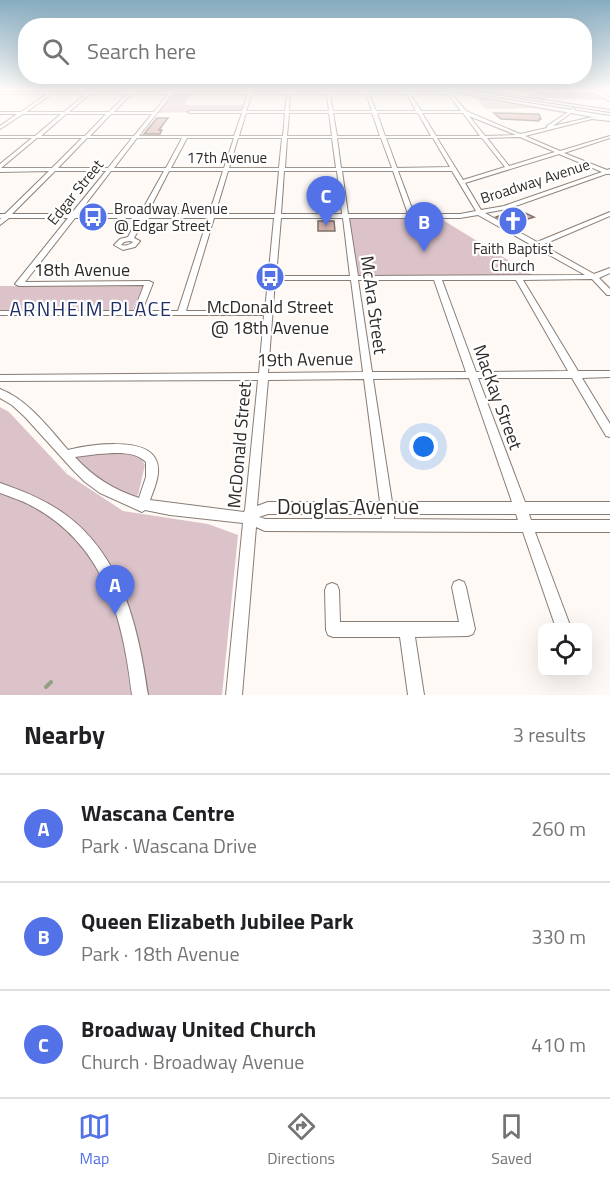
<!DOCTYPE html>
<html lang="en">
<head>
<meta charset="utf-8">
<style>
  :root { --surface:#fff; --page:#f2f2f2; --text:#202124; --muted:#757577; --line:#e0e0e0; --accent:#5472e7 }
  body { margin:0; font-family:"Titillium Web",sans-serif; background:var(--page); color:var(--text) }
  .controls { position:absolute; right:18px; bottom:18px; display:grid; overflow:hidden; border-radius:12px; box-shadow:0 6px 24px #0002 }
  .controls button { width:54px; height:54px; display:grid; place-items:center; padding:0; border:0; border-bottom:2px solid var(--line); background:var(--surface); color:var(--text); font:30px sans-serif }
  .you { position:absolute; left:424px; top:447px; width:21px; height:21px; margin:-15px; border:4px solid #fff; border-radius:50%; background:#1a73e8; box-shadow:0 0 0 9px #1a73e833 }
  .badge { display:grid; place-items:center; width:39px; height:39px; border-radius:50%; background:var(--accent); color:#fff; font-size:20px; font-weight:700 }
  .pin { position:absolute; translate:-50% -50px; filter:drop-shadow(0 2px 3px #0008) }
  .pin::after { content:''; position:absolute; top:32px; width:21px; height:18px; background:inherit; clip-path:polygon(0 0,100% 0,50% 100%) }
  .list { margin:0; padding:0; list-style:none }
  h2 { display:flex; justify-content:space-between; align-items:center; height:78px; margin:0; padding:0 24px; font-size:26px }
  h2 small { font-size:20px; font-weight:400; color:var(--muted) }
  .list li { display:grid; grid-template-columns:39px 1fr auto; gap:18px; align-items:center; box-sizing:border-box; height:108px; padding:0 24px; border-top:2px solid var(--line) }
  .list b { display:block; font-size:22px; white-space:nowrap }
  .list p { margin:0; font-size:20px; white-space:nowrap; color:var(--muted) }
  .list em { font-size:20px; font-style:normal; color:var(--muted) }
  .icon { flex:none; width:33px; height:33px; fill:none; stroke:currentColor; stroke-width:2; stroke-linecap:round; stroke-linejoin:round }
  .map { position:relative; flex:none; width:610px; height:695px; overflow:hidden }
  .search { position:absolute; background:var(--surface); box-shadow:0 6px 24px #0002; left:18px; right:18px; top:18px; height:66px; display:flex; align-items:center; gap:15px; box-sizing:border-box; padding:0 21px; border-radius:24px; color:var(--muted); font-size:22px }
  .sheet { height:402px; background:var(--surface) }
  nav { display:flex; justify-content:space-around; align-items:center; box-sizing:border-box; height:84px; border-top:2px solid var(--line); background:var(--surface); font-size:16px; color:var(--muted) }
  nav a { display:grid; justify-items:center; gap:3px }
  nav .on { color:var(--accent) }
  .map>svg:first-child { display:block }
</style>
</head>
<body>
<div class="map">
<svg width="610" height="695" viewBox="0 0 610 695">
  <rect width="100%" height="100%" fill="#fef9f5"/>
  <g fill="#dcc3c9">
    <path d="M457,92l108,20 -3,1 -30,-5 -46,1 -6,-5 2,-1 -9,-6 -19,-4z"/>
    <path d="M191,93l-6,12h58l-2,6 -84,2 14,-19z"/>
    <path d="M525,93h69l13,7 -63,-2 3,3 -14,-2z"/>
    <path d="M348,217h90l96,59h-175z"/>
    <path d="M0,286h143l-11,25h-132z"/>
    <path d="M0,407l9,5 58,62 56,37 85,13 30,11 -16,160h-222z"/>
    <path d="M78,453l54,1 8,3 5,8 -7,30 -5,3c-23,-9 -41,-23 -59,-40z"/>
  </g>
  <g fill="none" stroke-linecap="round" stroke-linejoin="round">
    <path stroke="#949f84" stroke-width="4" d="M46,687l5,-5"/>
  </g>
  <g fill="#d4b3ab" stroke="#7f716e" stroke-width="1.5">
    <path d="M494,113l45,1 2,5h-2v2l-38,-2z"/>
    <path d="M157,118h11l-9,12h3l-2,4h-16z"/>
    <path d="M512,211h9l13,6 -22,7 -16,-7z"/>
    <path d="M318,221h16l1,10h-17z"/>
  </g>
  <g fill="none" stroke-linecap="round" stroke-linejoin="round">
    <g stroke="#887d75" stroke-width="2">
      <g id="minor">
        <path d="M92,90l1,2h36l3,-2 1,2h37l1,-2h4l-2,2h76v-2h4l-1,2h35v-2h4v2h35v-2h4v2h35l-1,-2h4l1,2h36l-1,-2h4l1,2h39l10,-2 -8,4h2l14,17 54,23 27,-6v-2l27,-18 1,2 -22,16 39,-9 18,2v2l-18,-2 -67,17 35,15 50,-15v2l-46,15 43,17 3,-1v5h-4l-99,35 -22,4 52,29 73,-30v4l-68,29 52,29 16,-6v5l-11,5 11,11v6h-3l-15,-16 -69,1 55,91h32v6l-28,1 28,46v13l-4,-1 -34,-58h-94l47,124h85v12h-81l2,6h79v12h-75l36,96h-15l-33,-96 -258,-1 -9,-4 -14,168h-16l17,-172 -73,-8 -25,-5 -3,2 -42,-19 -15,-11 -12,-12 -48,-53 -13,-12 -12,-7v-9c28,11 49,39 68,61 20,-5 78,-14 88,10 6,12 -2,29 -6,40l94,12 1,-2 13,-130 -258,1v-6l259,-2 5,-58h-264v-4h134l10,-26 -125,1 -4,-2 53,-66h-59l-9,7v-6l2,-1h-2v-4h5l44,-43 -49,1v-8l32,-26h-32v-2h35l26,-22h-38l-23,15v-3l17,-12h-17v-2h21l26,-18h-47v-2h89zM52,94h34l-22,18h-38zM90,94h37l-18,18h-40zM131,94h37l-14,18h-40zM172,94h76l-6,17h-52l-2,1 2,1h52l-8,23h-95zM252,94h35l-2,17h-39zM290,94h37l2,17h-40zM330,94h36l6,17h-39zM369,94h38l9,17h-40zM410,94h35l5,2 11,15h-40zM246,113h39l-2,23h-44zM289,113h40l3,23h-45zM333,113h39l8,23h-43zM377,113h41l13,23h-46zM422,113h41l17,23h-44zM66,114h40l-21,22h-44zM111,114h41l-18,22h-44zM469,116l47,19 -31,1zM520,137l35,15 -46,14 -22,-28zM37,138h45l-30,30h-51zM87,138h45l-24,30h-50zM137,138h45l-16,30h-52zM187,138h47l-10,30h-53zM238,138h44l-3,30h-50zM287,138h45l4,30h-51zM337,138h44l11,30h-51zM386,138h47l17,29 -53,1zM437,138h45l23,29 -42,13zM559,154l43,18 -98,34 -23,4 -16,-27zM55,171h51l-35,43h-59zM111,171h53l-24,43h-62zM169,171h54l-14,43h-62zM228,171h51l-4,43h-60zM284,171h53l5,43h-61zM342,171h51l15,43h-60zM398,171h54l24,40 -16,3h-46zM478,215l107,60 -227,1 -9,-58h111zM75,218h63l-10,19 -8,2 -6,6 9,5 12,-3 5,-6 -6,-3 11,-20h63l-30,93h-36l11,-28 -4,-2 -124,1zM214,218h60l-9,93h-79zM281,218h62l7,58h-74zM130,241l3,1c-3,3 -8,4 -12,3l3,-3zM275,280h76l12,92 -95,1zM358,280h76l32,92h-94zM442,280h74l52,91 -92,1zM469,378l43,124h-120l-19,-123zM364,379l16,123h-112l-11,4 11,-126zM98,454c15,-1 36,-4 48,8v15l-7,21c-25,-8 -46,-21 -64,-41zM268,514h113l1,5h-117l-6,-2zM394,514h122l2,6 -124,-1z"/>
        <path d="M470,90h7l133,20v2z"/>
        <path d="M534,90l76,1v2h-68z"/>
        <path d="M0,483c23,8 46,17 66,32 57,42 73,115 82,180h-16c-9,-77 -27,-151 -102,-190 -9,-5 -20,-8 -30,-12z"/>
        <path d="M459,580l5,2 2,5 9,42 -2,5 -5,2 -53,1 9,58h-16l-8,-58h-67l-5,-2 -2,-5 -1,-40 2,-5 5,-2 5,2 2,5 1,32h119l-7,-35 2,-5z"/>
      </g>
    </g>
    <g stroke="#887d75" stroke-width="2">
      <g id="major">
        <path d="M446,90l164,26v4l-162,-29z"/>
        <path d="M591,90h5l14,8v4z"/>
      </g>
    </g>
    <use href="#minor" fill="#fff" fill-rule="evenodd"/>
    <use href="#major" fill="#fff" fill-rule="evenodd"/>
  </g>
  <linearGradient id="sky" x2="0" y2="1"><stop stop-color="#86acc0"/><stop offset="0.48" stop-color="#fffcfa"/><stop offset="1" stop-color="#fffcfa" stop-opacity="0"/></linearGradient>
  <rect width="610" height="187" fill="url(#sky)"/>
  <defs>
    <g id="bus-disc" transform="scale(1.5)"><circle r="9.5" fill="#5472e7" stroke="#fff"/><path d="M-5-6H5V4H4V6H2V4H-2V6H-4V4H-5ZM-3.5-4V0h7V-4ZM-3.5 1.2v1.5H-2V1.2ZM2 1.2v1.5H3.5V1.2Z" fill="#fff"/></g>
    <g id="church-disc" transform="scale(1.5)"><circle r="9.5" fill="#5472e7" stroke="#fff"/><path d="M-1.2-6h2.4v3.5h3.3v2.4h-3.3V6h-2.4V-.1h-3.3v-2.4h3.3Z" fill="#fff"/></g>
  </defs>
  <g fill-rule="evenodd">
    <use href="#bus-disc" x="93" y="217"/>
    <use href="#church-disc" x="513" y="221"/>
    <use href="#bus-disc" x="270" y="277"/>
  </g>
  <g text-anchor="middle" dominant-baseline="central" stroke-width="4.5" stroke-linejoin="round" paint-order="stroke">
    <g font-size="15" fill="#2f2a27" stroke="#fff">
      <text x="227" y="157">17th Avenue</text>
      <text transform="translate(535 181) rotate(-18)">Broadway Avenue</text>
      <text transform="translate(75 192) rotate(-51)">Edgar Street</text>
    </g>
    <g font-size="15" fill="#2f2a27" stroke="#fff" text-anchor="start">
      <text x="114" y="208">Broadway Avenue<tspan x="114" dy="17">@ Edgar Street</tspan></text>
      <text x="513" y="248" text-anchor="middle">Faith Baptist<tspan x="513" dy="17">Church</tspan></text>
    </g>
    <g font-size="18" fill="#2f2a27" stroke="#fff">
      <text x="82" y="269">18th Avenue</text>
      <text transform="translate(374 305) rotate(82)">McAra Street</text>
      <text transform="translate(305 359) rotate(-1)">19th Avenue</text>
      <text transform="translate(498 397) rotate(70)">MacKay Street</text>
      <text transform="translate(239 445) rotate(-85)">McDonald Street</text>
    </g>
    <g font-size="18" fill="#2f2a27" stroke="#fff">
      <text x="270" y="306">McDonald Street<tspan x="270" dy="21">@ 18th Avenue</tspan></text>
    </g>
    <g font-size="20" letter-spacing="1.5" fill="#202e66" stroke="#fff">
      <text x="91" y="308">ARNHEIM PLACE</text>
    </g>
    <g font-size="21" fill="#2f2a27" stroke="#fff">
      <text x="348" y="506">Douglas Avenue</text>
    </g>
  </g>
</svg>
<div class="controls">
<button><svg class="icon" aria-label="locate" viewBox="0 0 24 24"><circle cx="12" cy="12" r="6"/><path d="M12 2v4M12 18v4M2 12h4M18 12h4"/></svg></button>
</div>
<div class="you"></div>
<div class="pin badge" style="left:115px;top:615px">A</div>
<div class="pin badge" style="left:424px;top:252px">B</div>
<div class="pin badge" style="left:326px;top:226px">C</div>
<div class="search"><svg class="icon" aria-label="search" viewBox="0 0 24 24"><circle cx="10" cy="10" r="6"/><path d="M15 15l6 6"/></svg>Search here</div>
</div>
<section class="sheet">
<h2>Nearby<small>3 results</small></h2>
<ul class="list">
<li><span class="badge">A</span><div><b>Wascana Centre</b><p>Park · Wascana Drive</p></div><em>260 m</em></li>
<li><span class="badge">B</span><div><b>Queen Elizabeth Jubilee Park</b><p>Park · 18th Avenue</p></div><em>330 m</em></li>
<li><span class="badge">C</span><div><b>Broadway United Church</b><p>Church · Broadway Avenue</p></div><em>410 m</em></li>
</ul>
</section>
<nav>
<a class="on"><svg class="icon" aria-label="map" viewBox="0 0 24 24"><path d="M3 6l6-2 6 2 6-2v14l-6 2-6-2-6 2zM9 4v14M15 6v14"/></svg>Map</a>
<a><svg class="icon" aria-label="directions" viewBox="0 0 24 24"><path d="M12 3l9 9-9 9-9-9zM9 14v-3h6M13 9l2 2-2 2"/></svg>Directions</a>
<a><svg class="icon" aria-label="saved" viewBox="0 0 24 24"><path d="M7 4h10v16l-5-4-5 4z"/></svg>Saved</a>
</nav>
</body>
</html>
